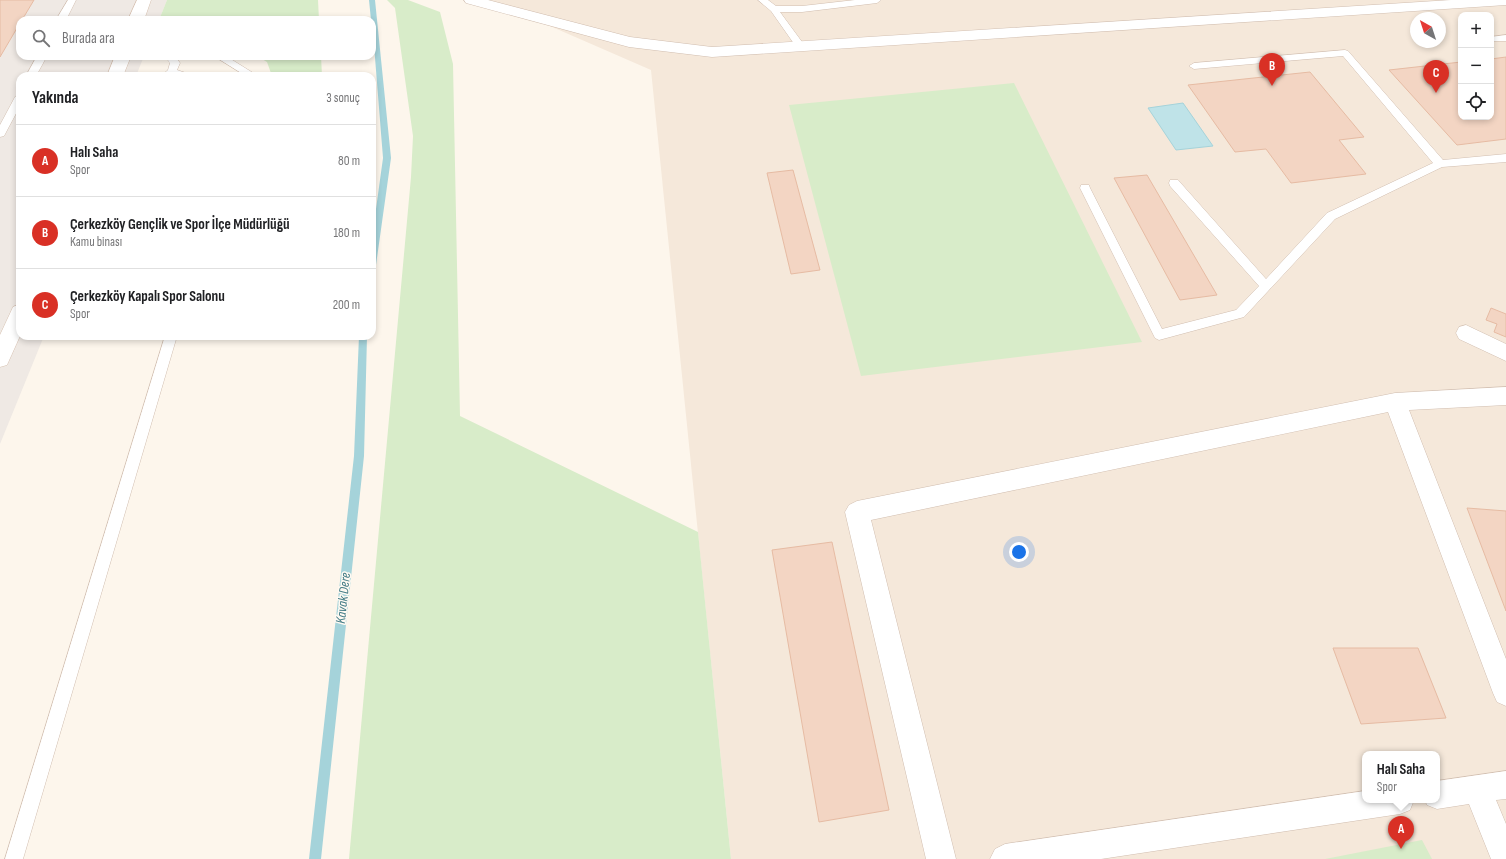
<!DOCTYPE html>
<html lang="tr">
<head>
<meta charset="utf-8">
<style>
  :root { --surface:#fff; --page:#f2f2f2; --text:#202124; --muted:#757577; --line:#e0e0e0; --accent:#d93025 }
  body { margin:0; font-family:"Sofia Sans Condensed",sans-serif; background:var(--page); color:var(--text) }
  .controls { position:absolute; right:12px; top:12px; display:grid; overflow:hidden; border-radius:8px; box-shadow:0 2px 6px #0003 }
  .controls button { width:36px; height:36px; display:grid; place-items:center; padding:0; border:0; border-bottom:1px solid var(--line); background:var(--surface); color:var(--text); font:20px sans-serif }
  .compass { position:absolute; left:1410px; top:12px; width:36px; height:36px; border-radius:50%; background:var(--surface); box-shadow:0 2px 6px #0003; rotate:321deg }
  .you { position:absolute; left:1019px; top:552px; width:14px; height:14px; margin:-10px; border:3px solid #fff; border-radius:50%; background:#1a73e8; box-shadow:0 0 0 6px #1a73e833 }
  .badge { display:grid; place-items:center; width:26px; height:26px; border-radius:50%; background:var(--accent); color:#fff; font-size:13px; font-weight:700 }
  .pin { position:absolute; translate:-50% -33px; filter:drop-shadow(0 1px 2px #0008) }
  .pin::after { content:''; position:absolute; top:21px; width:14px; height:12px; background:inherit; clip-path:polygon(0 0,100% 0,50% 100%) }
  .popup { position:absolute; left:1362px; top:751px; width:78px; height:52px; box-sizing:border-box; display:grid; place-content:center; border-radius:8px; background:var(--surface); filter:drop-shadow(0 1px 3px #0005); font-size:13px; white-space:nowrap; color:var(--muted) }
  .popup b { font-size:15px; color:var(--text) }
  .popup::after { content:''; position:absolute; left:50%; top:100%; margin-left:-8px; border:8px solid transparent; border-top-color:var(--surface) }
  .list { margin:0; padding:0; list-style:none }
  h2 { display:flex; justify-content:space-between; align-items:center; height:52px; margin:0; padding:0 16px; font-size:17px }
  h2 small { font-size:13px; font-weight:400; color:var(--muted) }
  .list li { display:grid; grid-template-columns:26px 1fr auto; gap:12px; align-items:center; box-sizing:border-box; height:72px; padding:0 16px; border-top:1px solid var(--line) }
  .list b { display:block; font-size:15px; white-space:nowrap }
  .list p { margin:0; font-size:13px; white-space:nowrap; color:var(--muted) }
  .list em { font-size:13px; font-style:normal; color:var(--muted) }
  .icon { flex:none; width:22px; height:22px; fill:none; stroke:currentColor; stroke-width:2; stroke-linecap:round; stroke-linejoin:round }
  .map { position:relative; flex:none; width:1506px; height:859px; overflow:hidden }
  .search { position:absolute; background:var(--surface); box-shadow:0 2px 6px #0003; left:16px; top:16px; width:360px; height:44px; display:flex; align-items:center; gap:10px; box-sizing:border-box; padding:0 14px; border-radius:12px; color:var(--muted); font-size:15px }
  .panel { position:absolute; background:var(--surface); box-shadow:0 2px 6px #0003; left:16px; top:72px; width:360px; height:268px; border-radius:12px }
  .map>svg:first-child { display:block }
</style>
</head>
<body>
<div class="map">
<svg width="1506" height="859" viewBox="0 0 1506 859">
  <rect width="100%" height="100%" fill="#fdf6ec"/>
  <path fill="#f5e8da" fill-rule="evenodd" d="M490,0h1016v859h-775l-80,-789zM1461,15h30v102h-30zM1416,18h24v24h-24zM1365,754h72v46h-72z"/>
  <path fill="#efe9e4" d="M0,0h167l-8,20h-139v36h124l-8,20h-116v260h24l-44,108z"/>
  <g fill="#d8ecc9">
    <path d="M167,0h151l1,20h-160z"/>
    <path d="M387,0h21l32,12 13,52 7,352 238,116 33,327h-382l62,-682 2,-41 -18,-128z"/>
    <path d="M257,56h64l1,20h-50l-5,-14z"/>
    <path d="M1014,83l128,259 -281,34 -72,-271z"/>
    <path d="M1422,840l10,19h-107z"/>
  </g>
  <path fill="#bfe3e8" stroke="#a5d3da" d="M1183,103l30,43 -37,4 -28,-42z"/>
  <g fill="none" stroke-linecap="round" stroke-linejoin="round">
    <g fill="#a5d3da" fill-rule="evenodd">
      <path d="M369,0h6l16,158 -15,107 -4,3v-30l11,-80 -11,-138h-1z"/>
      <path d="M359,336h8l-3,120 -43,403h-12l45,-403z"/>
    </g>
  </g>
  <g fill="#f3d5c3" stroke="#e6bba3">
    <path d="M0,0h34l-12,20h-2v3l-20,34z"/>
    <path d="M1506,57v82l-49,6 -68,-75 72,-8v55h30v-58z"/>
    <path d="M1310,72l54,65 -25,3 27,34 -75,9 -25,-34 -31,3 -47,-67z"/>
    <path d="M793,170l27,100 -29,4 -24,-101z"/>
    <path d="M1147,175l70,120 -37,5 -66,-122z"/>
    <path d="M1491,308l15,6v23l-12,-5 3,-8 -11,-4z"/>
    <path d="M1467,508l39,3v100z"/>
    <path d="M832,542l57,268 -70,12 -47,-272z"/>
    <path d="M1333,648h85l28,70 -85,6z"/>
  </g>
  <g fill="none" stroke-linecap="round" stroke-linejoin="round">
    <g stroke="#d1beb0" stroke-width="1">
      <g id="lane">
        <path d="M68,0h8l-10,20h-10z"/>
        <path d="M758,0h10l8,6h26l53,-6h26l-4,3 -75,9h-22l25,34 -5,3 -3,-1 -26,-37z"/>
        <path d="M1506,35v6h-15v-4z"/>
        <path d="M1345,50l3,1 95,109 63,-6v8l-64,5 -107,52 -91,98 -85,23 -4,-2 -75,-150 1,-3h8l1,3 72,141 74,-19 23,-24 -89,-100 -1,-3 1,-3h8l88,99 61,-66 106,-50 -90,-107 -149,13 -5,-3 5,-3z"/>
        <path d="M37,56h10l-11,20h-10z"/>
        <path d="M165,56h10l5,7 -3,7 12,4 2,2 -18,-1 -12,1 7,-6 2,-7z"/>
        <path d="M214,56h12l32,20h-12z"/>
        <path d="M20,94v12l-16,30 -4,1v-12l15,-28z"/>
        <path d="M165,336h12l-154,523h-18z"/>
      </g>
    </g>
    <g stroke="#d1beb0" stroke-width="1">
      <g id="street">
        <path d="M464,0h24l142,37 82,10 739,-47h55v5l-794,52 -83,-10 -163,-44z"/>
        <path d="M1466,325l40,19v17l-47,-22 -3,-6 3,-6z"/>
        <path d="M1506,387v18l-97,5 97,249v47l-9,-4 -4,-9 -105,-281 -517,108 85,339h-30l-81,-347 4,-7 8,-4 538,-108z"/>
        <path d="M1506,771v28l-10,1 10,24v35h-15l-22,-55 -32,5 -10,-4 -2,-5h12v-19z"/>
        <path d="M1365,791v9h49l-4,10 -10,4 -299,45h-111l5,-10 10,-5z"/>
      </g>
    </g>
    <g stroke="#d6c0b0" stroke-width="1">
      <g id="secondary">
        <path d="M137,0h14l-7,20h-16z"/>
        <path d="M115,56h16l-8,20h-16z"/>
        <path d="M20,304v32l-13,29 -7,2v-32l13,-28z"/>
      </g>
    </g>
    <use href="#lane" fill="#fff" fill-rule="evenodd"/>
    <use href="#street" fill="#fff" fill-rule="evenodd"/>
    <use href="#secondary" fill="#fff" fill-rule="evenodd"/>
  </g>
  <g text-anchor="middle" dominant-baseline="central" stroke-width="3" stroke-linejoin="round" paint-order="stroke">
    <g font-size="14" font-style="italic" fill="#437c86" stroke="#fffaf3">
      <text transform="translate(343 598) rotate(-84)">Kavak Dere</text>
    </g>
  </g>
</svg>
<div class="controls">
<button>+</button>
<button>−</button>
<button><svg class="icon" aria-label="locate" viewBox="0 0 24 24"><circle cx="12" cy="12" r="6"/><path d="M12 2v4M12 18v4M2 12h4M18 12h4"/></svg></button>
</div>
<svg class="compass" viewBox="-18 -18 36 36"><path d="M0-13l5 13h-10z" fill="#e53935"/><path d="M0 13l5-13h-10z" fill="#757577"/></svg>
<div class="you"></div>
<div class="pin badge" style="left:1401px;top:849px">A</div>
<div class="popup"><b>Halı Saha</b>Spor</div>
<div class="pin badge" style="left:1272px;top:86px">B</div>
<div class="pin badge" style="left:1436px;top:93px">C</div>
<div class="search"><svg class="icon" aria-label="search" viewBox="0 0 24 24"><circle cx="10" cy="10" r="6"/><path d="M15 15l6 6"/></svg>Burada ara</div>
<section class="panel">
<h2>Yakında<small>3 sonuç</small></h2>
<ul class="list">
<li><span class="badge">A</span><div><b>Halı Saha</b><p>Spor</p></div><em>80 m</em></li>
<li><span class="badge">B</span><div><b>Çerkezköy Gençlik ve Spor İlçe Müdürlüğü</b><p>Kamu binası</p></div><em>180 m</em></li>
<li><span class="badge">C</span><div><b>Çerkezköy Kapalı Spor Salonu</b><p>Spor</p></div><em>200 m</em></li>
</ul>
</section>
</div>
</body>
</html>
